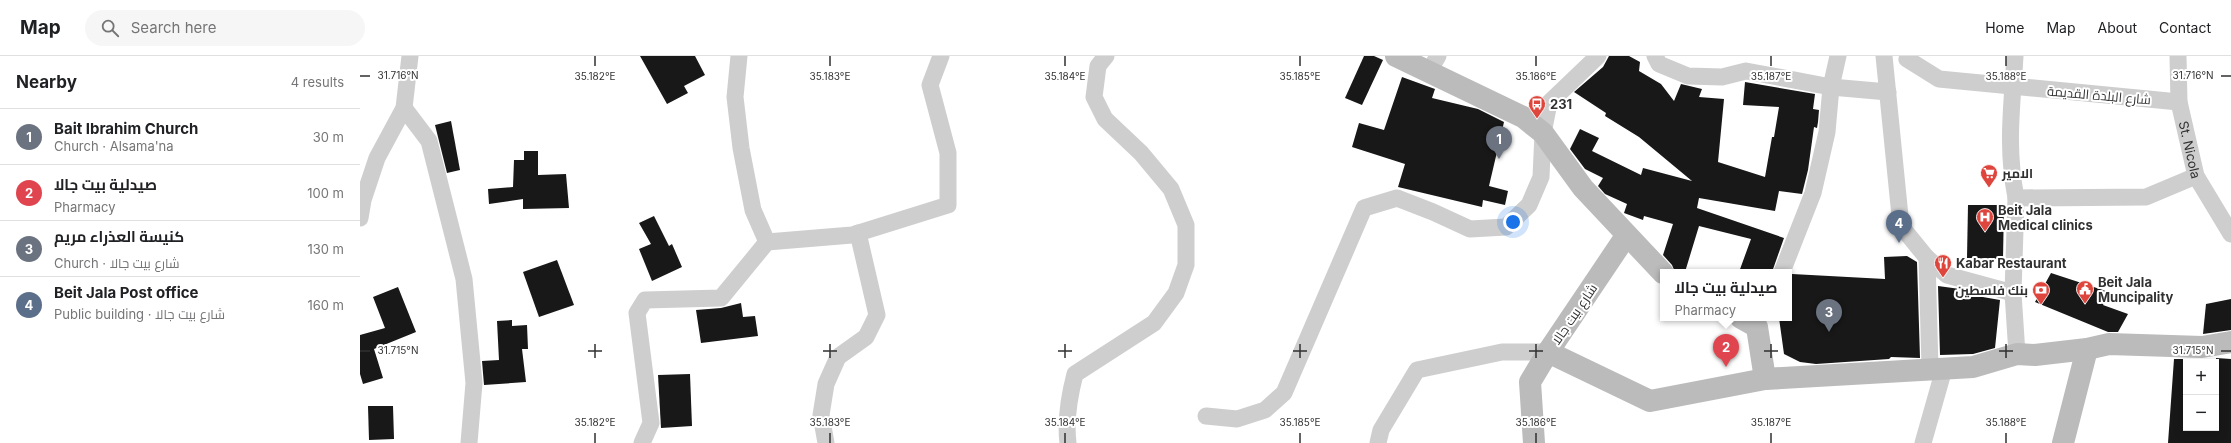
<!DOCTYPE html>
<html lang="en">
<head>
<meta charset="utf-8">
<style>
  :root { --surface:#fff; --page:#f6f6f6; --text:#202124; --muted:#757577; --line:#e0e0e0; --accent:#de463d }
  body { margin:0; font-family:Inter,Cairo,sans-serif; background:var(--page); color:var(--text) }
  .controls { position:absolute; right:12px; bottom:12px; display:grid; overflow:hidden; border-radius:0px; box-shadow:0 2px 10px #0003 }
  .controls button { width:36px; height:36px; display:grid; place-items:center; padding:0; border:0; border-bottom:1px solid var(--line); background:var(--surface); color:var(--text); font:20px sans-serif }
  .you { position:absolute; left:1153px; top:166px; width:14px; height:14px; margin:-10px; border:3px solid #fff; border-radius:50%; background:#1a73e8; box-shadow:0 0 0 6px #1a73e833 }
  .badge { display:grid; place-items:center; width:26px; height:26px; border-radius:50%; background:var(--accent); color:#fff; font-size:13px; font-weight:700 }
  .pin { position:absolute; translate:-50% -33px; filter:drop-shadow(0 1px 2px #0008) }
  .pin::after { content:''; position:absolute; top:21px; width:14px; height:12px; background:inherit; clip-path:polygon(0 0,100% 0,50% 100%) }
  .popup { position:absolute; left:1300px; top:213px; width:132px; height:52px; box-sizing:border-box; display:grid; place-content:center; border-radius:0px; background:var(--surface); filter:drop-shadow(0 1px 3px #0005); font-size:13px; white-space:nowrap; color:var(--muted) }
  .popup b { font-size:15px; color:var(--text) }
  .popup::after { content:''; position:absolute; left:50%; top:100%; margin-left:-8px; border:8px solid transparent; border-top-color:var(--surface) }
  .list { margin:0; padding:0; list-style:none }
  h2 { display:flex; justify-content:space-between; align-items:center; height:52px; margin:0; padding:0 16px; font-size:17px }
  h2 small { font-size:13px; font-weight:400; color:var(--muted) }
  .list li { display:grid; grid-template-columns:26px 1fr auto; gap:12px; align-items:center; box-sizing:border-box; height:56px; padding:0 16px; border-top:1px solid var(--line) }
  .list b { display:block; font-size:15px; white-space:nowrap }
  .list p { margin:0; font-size:13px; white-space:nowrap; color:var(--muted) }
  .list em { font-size:13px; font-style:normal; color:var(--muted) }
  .icon { flex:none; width:22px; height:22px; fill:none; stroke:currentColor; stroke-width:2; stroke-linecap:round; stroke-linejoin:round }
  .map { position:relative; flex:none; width:1871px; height:387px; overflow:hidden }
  header { display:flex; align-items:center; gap:24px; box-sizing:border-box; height:56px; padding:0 20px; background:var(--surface); border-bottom:1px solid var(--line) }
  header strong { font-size:19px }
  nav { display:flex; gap:22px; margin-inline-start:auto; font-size:14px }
  .search { width:280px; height:36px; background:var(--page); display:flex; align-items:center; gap:10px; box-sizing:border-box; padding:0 14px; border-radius:22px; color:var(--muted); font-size:15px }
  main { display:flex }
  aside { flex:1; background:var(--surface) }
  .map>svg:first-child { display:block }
</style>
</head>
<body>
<header>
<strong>Map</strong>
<div class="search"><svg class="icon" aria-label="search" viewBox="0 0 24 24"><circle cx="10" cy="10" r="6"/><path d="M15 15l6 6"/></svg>Search here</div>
<nav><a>Home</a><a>Map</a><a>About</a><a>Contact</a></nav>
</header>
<main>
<aside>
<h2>Nearby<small>4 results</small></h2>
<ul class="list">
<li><span class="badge" style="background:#6b7280">1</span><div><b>Bait Ibrahim Church</b><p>Church · Alsama'na</p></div><em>30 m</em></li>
<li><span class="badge" style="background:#e0444e">2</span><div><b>صيدلية بيت جالا</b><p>Pharmacy</p></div><em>100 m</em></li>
<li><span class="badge" style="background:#6b7280">3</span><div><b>كنيسة العذراء مريم</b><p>Church · شارع بيت جالا</p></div><em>130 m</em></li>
<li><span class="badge" style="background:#5c6f8a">4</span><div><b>Beit Jala Post office</b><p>Public building · شارع بيت جالا</p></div><em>160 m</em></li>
</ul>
</aside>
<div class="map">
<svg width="1871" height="387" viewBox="0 0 1871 387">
  <rect width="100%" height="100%" fill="#fff"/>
  <g fill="#181818">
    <path d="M280,0h55l10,19 -21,11 4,7 -21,11z"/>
    <path d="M1004,0h10l9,4 -21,45 -17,-7z"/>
    <path d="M1249,0h20l11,6 -1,9 22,13 13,17 7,-17 21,5 -3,8 25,2 -6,63 47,15 7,-40h2l5,-30 -36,-2 2,-23 70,12 -2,15 6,1 -1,12 -1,6 -3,-1 -6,43 -6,24 -23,-3 -4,20 -76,-13 -2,10 87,30 -12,34h-33l12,-33 -52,-13 -14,46h-10l-3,-7 -9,-10 10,-31 -29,-8 -1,4 -19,-7 3,-9 -22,-10 -7,-8 5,-8 -18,-9 -15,-20 10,-20 19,9 -7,13 49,24 2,-7 49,13 -53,-44 -34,-21 1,-3 -32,-21 29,-25z"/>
    <path d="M1042,21l33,12 -3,9 46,11 26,13 -15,64 19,5 -3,14 -22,-5 -1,7 -84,-20 7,-23 -53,-17 7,-24 25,7z"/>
    <path d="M91,65l9,49 -13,3 -12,-48z"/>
    <path d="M164,95h14v24l28,-1 3,34 -46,1v-10l-34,5 -1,-15 25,-2 1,-27h10z"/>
    <path d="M1608,149h36l-1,54 -36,-1z"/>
    <path d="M294,160l15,30 3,-2 10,23 -30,14 -13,-32 12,-5 -12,-21z"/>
    <path d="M1547,200l10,6 3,96 -29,-1 -2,2 -73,5 -16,-2 -16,-8 -5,-36h10v-39l3,-5 93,5 -1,-22z"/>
    <path d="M197,204l17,45 -35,12 -16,-45z"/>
    <path d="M1691,217l58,19 -6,13 25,9 -10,18h-10l-73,-30z"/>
    <path d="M1578,230l22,3v4l40,7 -5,48 -22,6 -33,1z"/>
    <path d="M38,231l18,45 -42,17 9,29 -20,6 -3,-10v-39l25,-7 -12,-31z"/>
    <path d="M1871,243v31l-28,4 3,-30z"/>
    <path d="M381,247l2,14 12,-1 3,20 -57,7 -5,-33 25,-2z"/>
    <path d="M152,264v6l15,-1 1,24h-6l4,33 -42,3 -2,-24 17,-1 -2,-39z"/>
    <path d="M1856,302l15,1v84h-63l6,-84h12v69h30z"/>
    <path d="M330,318l2,52 -31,2 -3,-53z"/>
    <path d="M8,350h25l1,33 -25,1z"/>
  </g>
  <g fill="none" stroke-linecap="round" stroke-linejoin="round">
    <g stroke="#cecece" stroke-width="17">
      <path d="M379,0l-4,41 6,51 12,62 14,32"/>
      <path d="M1295,0l4,8 29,12 34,1 24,-6 85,16 57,5"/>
      <path d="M1524,0l17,170 26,32 20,17 66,18"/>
      <path d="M1548,0l-1,3 32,20 240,23"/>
      <path d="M1655,0c-3,52 -9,90 1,142l130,-1 50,-21"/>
      <path id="s1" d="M1818,0l1,46 17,74 35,58"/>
      <path d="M1068,17l10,-17"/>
      <path d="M44,52l25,33 35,138 10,104 -5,60"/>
      <path d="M1656,142l-3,95 4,61"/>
      <path d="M0,162l3,-18 14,-42 27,-50 6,-52"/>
      <path d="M1567,202l3,110"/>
      <path d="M1422,216l31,-79 14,-61 4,-45 7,-31"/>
      <path d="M846,360l31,3 28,-9 19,-17 80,-185 33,-10 36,14 37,17 36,-2 23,-22 12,-28 2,-44 6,-30 49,-47"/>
      <path d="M282,387l9,-20 -14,-110 8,-13 76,-2 46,-56 85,-7 96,-30v-52l-18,-68 11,-29"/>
      <path d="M466,387l-5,-28 5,-31 12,-27 28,-20 11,-22 -19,-82"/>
      <path d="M708,387c-3,-24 1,-46 7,-69l79,-51 22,-30 10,-28v-40l-15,-36 -30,-36 -36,-34 -11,-22 4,-31 8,-10"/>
      <path d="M1018,387l3,-13 36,-60 85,-18h46"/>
      <path d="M1563,387l21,-74"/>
    </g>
    <g stroke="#bbb" stroke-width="22">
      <path d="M1036,0l127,61 20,16 40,55 80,85"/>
      <path d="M1381,262l16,9 8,52 208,-12 44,-13 18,1 52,-6 22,-5 93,3 29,-5"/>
      <path d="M1188,296l102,49 115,-22"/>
      <path d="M1174,387l-4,-61 18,-30 78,-116"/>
      <path d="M1703,387l24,-94"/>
    </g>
  </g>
  <path fill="none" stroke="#313131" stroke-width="1.5" d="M235,0v10M470,0v10M705,0v10M940,0v10M1176,0v10M1411,0v10M1646,0v10M0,20h10M1861,20h10M235,288v14M470,288v14M705,288v14M940,288v14M1176,288v14M1411,288v14M1646,288v14M0,295h10M228,295h14M463,295h14M698,295h14M933,295h14M1169,295h14M1404,295h14M1639,295h14M1861,295h10M235,377v10M470,377v10M705,377v10M940,377v10M1176,377v10M1411,377v10M1646,377v10"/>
  <defs>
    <g id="bus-pin" transform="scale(0.9)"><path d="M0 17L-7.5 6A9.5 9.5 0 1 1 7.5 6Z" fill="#de463d" stroke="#fff"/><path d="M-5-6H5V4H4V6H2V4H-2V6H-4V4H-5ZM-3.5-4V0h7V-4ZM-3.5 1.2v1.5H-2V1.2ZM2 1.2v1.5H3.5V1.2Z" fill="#fff"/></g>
    <g id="supermarket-pin" transform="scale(0.9)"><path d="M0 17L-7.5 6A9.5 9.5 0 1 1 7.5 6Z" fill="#de463d" stroke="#fff"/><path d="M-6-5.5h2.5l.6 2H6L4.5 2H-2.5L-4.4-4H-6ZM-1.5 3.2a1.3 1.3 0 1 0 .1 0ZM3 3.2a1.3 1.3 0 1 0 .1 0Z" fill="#fff"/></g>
    <g id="hospital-pin" transform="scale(0.9)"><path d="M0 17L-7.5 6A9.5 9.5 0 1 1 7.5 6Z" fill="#de463d" stroke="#fff"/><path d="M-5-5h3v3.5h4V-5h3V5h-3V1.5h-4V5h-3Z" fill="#fff"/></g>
    <g id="restaurant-pin" transform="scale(0.9)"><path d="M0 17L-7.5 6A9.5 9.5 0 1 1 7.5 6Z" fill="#de463d" stroke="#fff"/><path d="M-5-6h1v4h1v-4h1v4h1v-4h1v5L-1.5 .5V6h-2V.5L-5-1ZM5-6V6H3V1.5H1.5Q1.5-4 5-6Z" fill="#fff"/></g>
    <g id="civic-pin" transform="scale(0.9)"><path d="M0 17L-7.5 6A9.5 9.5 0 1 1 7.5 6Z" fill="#de463d" stroke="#fff"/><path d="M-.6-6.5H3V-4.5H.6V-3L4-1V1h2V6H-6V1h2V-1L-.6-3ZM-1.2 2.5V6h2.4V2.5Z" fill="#fff"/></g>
    <g id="bank-pin" transform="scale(0.9)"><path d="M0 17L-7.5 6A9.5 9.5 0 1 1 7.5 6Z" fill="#de463d" stroke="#fff"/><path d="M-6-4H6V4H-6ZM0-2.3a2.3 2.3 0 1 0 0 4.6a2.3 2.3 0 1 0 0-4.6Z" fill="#fff"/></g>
  </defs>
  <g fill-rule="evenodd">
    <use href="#bus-pin" x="1177" y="48"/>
    <use href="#supermarket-pin" x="1629" y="117"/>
    <use href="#hospital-pin" x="1625" y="161"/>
    <use href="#restaurant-pin" x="1583" y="207"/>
    <use href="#civic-pin" x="1725" y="233"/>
    <use href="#bank-pin" x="1681" y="234"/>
  </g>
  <g text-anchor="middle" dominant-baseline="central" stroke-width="4" stroke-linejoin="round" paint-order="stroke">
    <g font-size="13" fill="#313131" stroke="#fff">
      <text transform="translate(1739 39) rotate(5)">شارع البلدة القديمة</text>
      <text stroke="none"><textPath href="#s1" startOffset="95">St. Nicola</textPath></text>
      <text transform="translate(1214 258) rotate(-56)">شارع بيت جالا</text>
    </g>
    <g font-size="13" font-weight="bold" fill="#313131" stroke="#fff" text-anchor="start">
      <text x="1190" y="48">231</text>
      <text x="1642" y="117">الامير</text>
      <text x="1638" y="154">Beit Jala<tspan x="1638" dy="15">Medical clinics</tspan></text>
      <text x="1596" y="207">Kabar Restaurant</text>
      <text x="1738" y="226">Beit Jala<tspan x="1738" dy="15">Muncipality</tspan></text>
      <text x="1668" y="234" text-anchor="end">بنك فلسطين</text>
    </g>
  </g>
  <g font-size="10" text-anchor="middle" fill="#313131" stroke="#fff" stroke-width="4" stroke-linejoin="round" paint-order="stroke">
    <text x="38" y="23">31.716°N</text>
    <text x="1833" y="23">31.716°N</text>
    <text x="235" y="24">35.182°E</text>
    <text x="470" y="24">35.183°E</text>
    <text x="705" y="24">35.184°E</text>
    <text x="940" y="24">35.185°E</text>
    <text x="1176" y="24">35.186°E</text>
    <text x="1411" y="24">35.187°E</text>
    <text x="1646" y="24">35.188°E</text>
    <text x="38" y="298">31.715°N</text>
    <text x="1833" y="298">31.715°N</text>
    <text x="235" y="370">35.182°E</text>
    <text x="470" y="370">35.183°E</text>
    <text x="705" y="370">35.184°E</text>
    <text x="940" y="370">35.185°E</text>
    <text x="1176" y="370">35.186°E</text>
    <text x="1411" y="370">35.187°E</text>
    <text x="1646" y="370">35.188°E</text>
  </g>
</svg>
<div class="controls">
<button>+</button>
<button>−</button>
</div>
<div class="you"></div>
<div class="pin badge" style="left:1139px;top:103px;background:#6b7280">1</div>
<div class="pin badge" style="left:1366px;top:311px;background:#e0444e">2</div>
<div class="popup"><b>صيدلية بيت جالا</b>Pharmacy</div>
<div class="pin badge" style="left:1469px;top:276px;background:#6b7280">3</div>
<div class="pin badge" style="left:1539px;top:187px;background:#5c6f8a">4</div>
</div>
</main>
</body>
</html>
